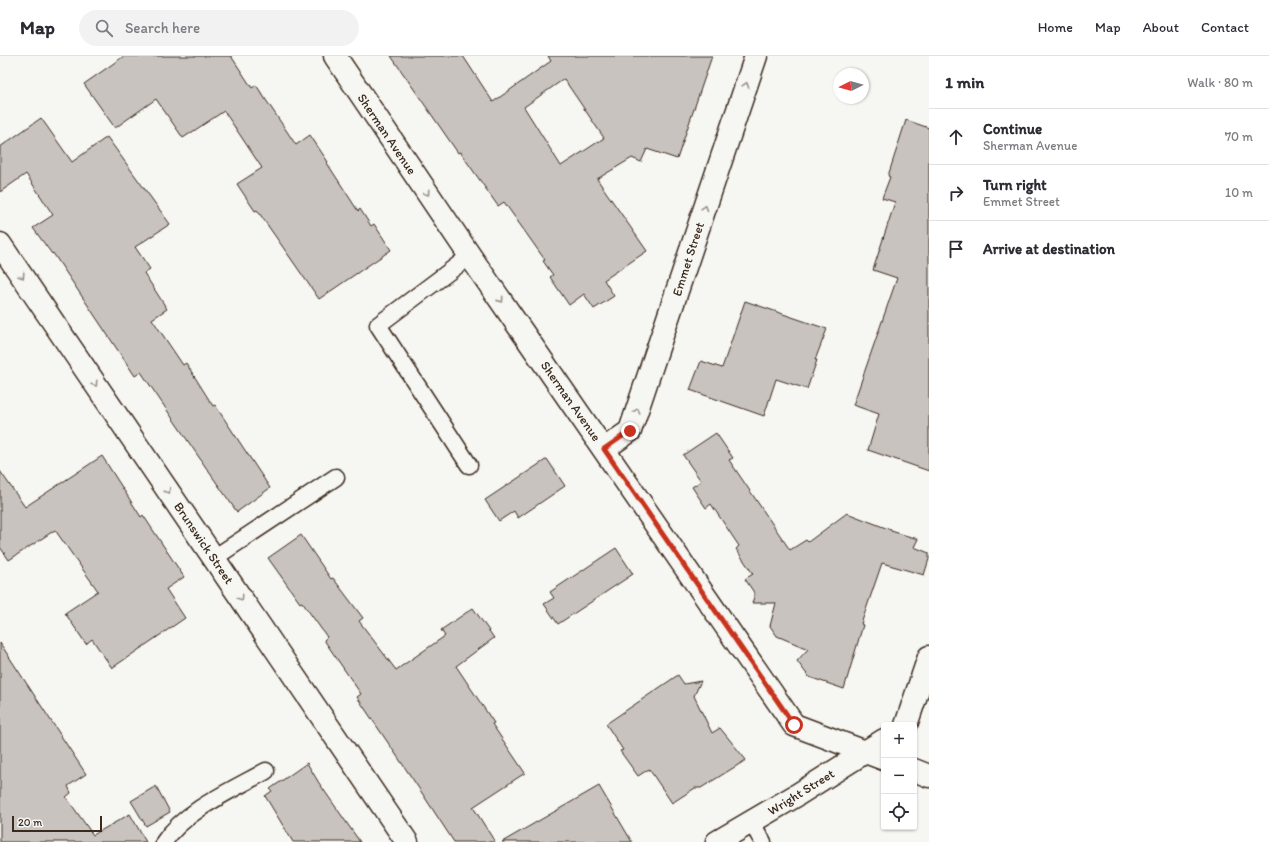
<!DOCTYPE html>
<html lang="en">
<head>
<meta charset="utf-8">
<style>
  :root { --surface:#fff; --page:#f2f2f3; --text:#2b2b33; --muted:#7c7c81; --line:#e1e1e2 }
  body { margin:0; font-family:Itim,sans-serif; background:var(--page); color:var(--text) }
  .controls { position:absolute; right:12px; bottom:12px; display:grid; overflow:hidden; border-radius:4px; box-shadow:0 1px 3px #0004 }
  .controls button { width:36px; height:36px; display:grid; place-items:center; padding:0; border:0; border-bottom:1px solid var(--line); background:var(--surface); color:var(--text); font:20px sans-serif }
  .compass { position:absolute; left:833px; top:12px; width:36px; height:36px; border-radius:50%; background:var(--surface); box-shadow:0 1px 3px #0004; rotate:264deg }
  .scale { position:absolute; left:12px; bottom:10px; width:90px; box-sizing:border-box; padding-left:4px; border:2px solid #3b2a1e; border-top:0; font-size:11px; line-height:14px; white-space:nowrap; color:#3b2a1e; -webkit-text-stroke:3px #f6f6f2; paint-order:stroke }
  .stop { position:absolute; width:12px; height:12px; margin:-9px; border:3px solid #c8321e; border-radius:50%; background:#fff }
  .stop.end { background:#c8321e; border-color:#fff; box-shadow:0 1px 4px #0008 }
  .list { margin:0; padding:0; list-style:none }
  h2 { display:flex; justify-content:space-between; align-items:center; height:52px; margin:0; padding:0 16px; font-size:17px }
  h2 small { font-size:13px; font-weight:400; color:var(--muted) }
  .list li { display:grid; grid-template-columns:26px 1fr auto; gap:12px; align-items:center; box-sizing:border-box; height:56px; padding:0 16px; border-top:1px solid var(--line) }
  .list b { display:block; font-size:15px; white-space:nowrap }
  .list p { margin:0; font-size:13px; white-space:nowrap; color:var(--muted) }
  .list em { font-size:13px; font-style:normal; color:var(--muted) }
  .icon { flex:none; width:22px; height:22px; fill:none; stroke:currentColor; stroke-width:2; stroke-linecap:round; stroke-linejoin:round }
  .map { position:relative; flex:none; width:929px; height:786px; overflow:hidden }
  header { display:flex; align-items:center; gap:24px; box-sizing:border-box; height:56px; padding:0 20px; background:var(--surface); border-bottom:1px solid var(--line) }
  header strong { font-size:19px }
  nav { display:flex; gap:22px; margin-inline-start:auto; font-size:14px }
  .search { width:280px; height:36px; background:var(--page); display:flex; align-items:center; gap:10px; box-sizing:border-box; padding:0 14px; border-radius:22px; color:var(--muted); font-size:15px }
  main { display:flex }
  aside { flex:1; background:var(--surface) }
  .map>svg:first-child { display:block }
</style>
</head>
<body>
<header>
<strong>Map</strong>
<div class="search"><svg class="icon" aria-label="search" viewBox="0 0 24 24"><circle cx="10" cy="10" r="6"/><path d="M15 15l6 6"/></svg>Search here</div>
<nav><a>Home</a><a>Map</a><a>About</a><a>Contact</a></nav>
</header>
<main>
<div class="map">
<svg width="929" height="786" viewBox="0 0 929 786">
  <rect width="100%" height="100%" fill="#f6f6f2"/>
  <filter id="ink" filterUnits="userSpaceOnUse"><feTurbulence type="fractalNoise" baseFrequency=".025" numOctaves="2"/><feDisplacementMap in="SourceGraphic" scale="8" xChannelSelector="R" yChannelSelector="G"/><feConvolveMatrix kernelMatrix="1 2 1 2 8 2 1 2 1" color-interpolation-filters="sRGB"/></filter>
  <g filter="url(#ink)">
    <g fill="#c8c3be" stroke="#3b2a1e" fill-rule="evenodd">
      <path d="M124,0h107l21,32 4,-3 40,60 14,-10 18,27 -1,1 31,48 2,-2 11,17 3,-2 17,26 -72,49 -62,-89 -2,1 -18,-27 25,-16 -38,-57 -41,27 -27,-39 -41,29 -31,-44z"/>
      <path d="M391,0h72l30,46 58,-41 -3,-5h164l-35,103 -30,-10 -6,13 -9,-4 -35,21 50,72 -43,29 10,16 -20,13 -10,-15 -15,11 -19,-28 3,-2 -10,-14 2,-1 -41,-58 -6,4 -38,-54 -2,1zM564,23l40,59 -43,28 -37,-59z"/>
      <path d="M41,62l31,44 35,-25 63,87 -35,23 15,22 -6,4 23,36 -15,10 31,46 3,-2 27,43 2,-1 55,83 -33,24 -28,-40 -68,-100 -6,4 -82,-123 -1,1 -19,-26 20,-13 -27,-41 -26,18v-45z"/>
      <path d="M906,64l23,8v343l-61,-21 11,-36 -26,-9 44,-127 -24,-8 22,-68 -13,-4 8,-21 -2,-1z"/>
      <path d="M745,245l82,28 -12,31h2l-10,29 -31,-10 -12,37 -74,-26 11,-29 21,7z"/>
      <path d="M716,377l17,25 -4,2 61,90 16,-10 2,2 39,-29 44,17v1l27,8 -4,8 15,6v6l-5,16 -42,-12 -21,61 2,1 -19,64 -35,-12 -12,-16 11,-12 -31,-13 -7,-10 6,-23h-24l3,-9 -10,-15 8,-5 -17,-25 3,-3 -28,-42 -5,4 -14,-21 9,-6 -18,-26z"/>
      <path d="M102,400l39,61 2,-2 41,62 -18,12 19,29 -73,50 -20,-29 -6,5 -21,-31 33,-22 -43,-61 -46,30 -9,-13v-76l25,36z"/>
      <path d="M547,403l18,27 -47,32 -4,-7 -15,10 -14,-21z"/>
      <path d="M301,479l30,44 2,-1 30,40 -4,3 37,49 49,-34 -4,-6 32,-22 21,30 -38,28 38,57 -2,1 33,49 -52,34 22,35h-41l-36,-55 -61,-90 4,-3 -37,-54 3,-3 -25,-35 -2,1 -32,-45z"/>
      <path d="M616,492l17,26 -75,50 -14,-20 10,-6 -4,-6z"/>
      <path d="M0,587l86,131 -18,12 3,7 -5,4 27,38 37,-21 16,28h-146z"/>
      <path d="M678,619l6,9 17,-3 -7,15 18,37 8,-5 26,32 -45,28h-6l-23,15 -23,-34 -11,7 -18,-25 3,-1 -17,-26z"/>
      <path d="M307,707l12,20 41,59h-67l-28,-46 7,-5 -2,-2z"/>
      <path d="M156,730l14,26 -24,14 -15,-25z"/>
      <path d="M599,730l33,56h-130z"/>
    </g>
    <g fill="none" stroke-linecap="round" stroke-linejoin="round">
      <g stroke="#3b2a1e" stroke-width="19">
        <g id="service">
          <path d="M469,409l-91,-140 92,-69"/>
          <path d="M214,502l122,-81"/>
          <path d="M751,766l12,20"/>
          <path d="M164,786c20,-31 70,-53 102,-71"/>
        </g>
      </g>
      <g stroke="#3b2a1e" stroke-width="25">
        <g id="minor">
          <path d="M335,0l135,200 324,469 90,34"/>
          <path d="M0,188l407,598"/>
          <path d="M604,393l26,-18 126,-375"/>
          <path d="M906,669l23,-68"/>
          <path d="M914,714l15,6"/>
          <path d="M717,786l80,-47 87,-55"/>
        </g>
      </g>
      <use href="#service" stroke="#f6f6f2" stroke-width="16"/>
      <use href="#minor" stroke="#f6f6f2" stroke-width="22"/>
    </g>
    <defs><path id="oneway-chevron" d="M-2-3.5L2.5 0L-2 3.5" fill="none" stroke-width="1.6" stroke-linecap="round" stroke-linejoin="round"/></defs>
    <g stroke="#989088">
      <use href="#oneway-chevron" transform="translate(746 29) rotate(-72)"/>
      <use href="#oneway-chevron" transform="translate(427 137) rotate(56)"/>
      <use href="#oneway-chevron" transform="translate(705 152) rotate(-72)"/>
      <use href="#oneway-chevron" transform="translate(22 220) rotate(56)"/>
      <use href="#oneway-chevron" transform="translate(501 244) rotate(55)"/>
      <use href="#oneway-chevron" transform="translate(95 328) rotate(56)"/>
      <use href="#oneway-chevron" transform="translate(637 355) rotate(-72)"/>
      <use href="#oneway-chevron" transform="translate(168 435) rotate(56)"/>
      <use href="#oneway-chevron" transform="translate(241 542) rotate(56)"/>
    </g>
  </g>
  <g fill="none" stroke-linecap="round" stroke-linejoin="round" filter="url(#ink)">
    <path stroke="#c8321e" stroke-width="5" d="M630,375l-26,18 190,276"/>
  </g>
  <g text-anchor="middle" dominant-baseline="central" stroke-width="3" stroke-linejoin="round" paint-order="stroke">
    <g font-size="13" fill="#3b2a1e" stroke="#f6f6f2">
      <text transform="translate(387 78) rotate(56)">Sherman Avenue</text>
      <text transform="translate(688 203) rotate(-72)">Emmet Street</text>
      <text transform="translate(571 345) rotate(55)">Sherman Avenue</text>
      <text transform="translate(204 487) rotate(56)">Brunswick Street</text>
      <text transform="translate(801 736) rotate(-32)">Wright Street</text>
    </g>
  </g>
</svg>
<div class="controls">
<button>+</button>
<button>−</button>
<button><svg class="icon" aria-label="locate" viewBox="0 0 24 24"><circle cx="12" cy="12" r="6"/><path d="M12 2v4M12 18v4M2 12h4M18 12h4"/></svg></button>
</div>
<svg class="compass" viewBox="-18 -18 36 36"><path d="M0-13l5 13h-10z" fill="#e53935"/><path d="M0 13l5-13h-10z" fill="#7c7c81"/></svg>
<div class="scale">20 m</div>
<div class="stop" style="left:794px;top:669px"></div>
<div class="stop end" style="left:630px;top:375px"></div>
</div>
<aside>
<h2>1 min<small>Walk · 80 m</small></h2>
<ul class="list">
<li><svg class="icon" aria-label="ahead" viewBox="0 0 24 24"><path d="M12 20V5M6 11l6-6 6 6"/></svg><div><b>Continue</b><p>Sherman Avenue</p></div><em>70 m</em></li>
<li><svg class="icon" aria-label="right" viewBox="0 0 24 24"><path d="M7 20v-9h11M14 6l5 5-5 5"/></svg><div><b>Turn right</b><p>Emmet Street</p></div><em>10 m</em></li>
<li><svg class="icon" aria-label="arrive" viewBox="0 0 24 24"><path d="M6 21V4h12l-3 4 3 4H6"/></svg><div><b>Arrive at destination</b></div></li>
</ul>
</aside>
</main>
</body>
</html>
